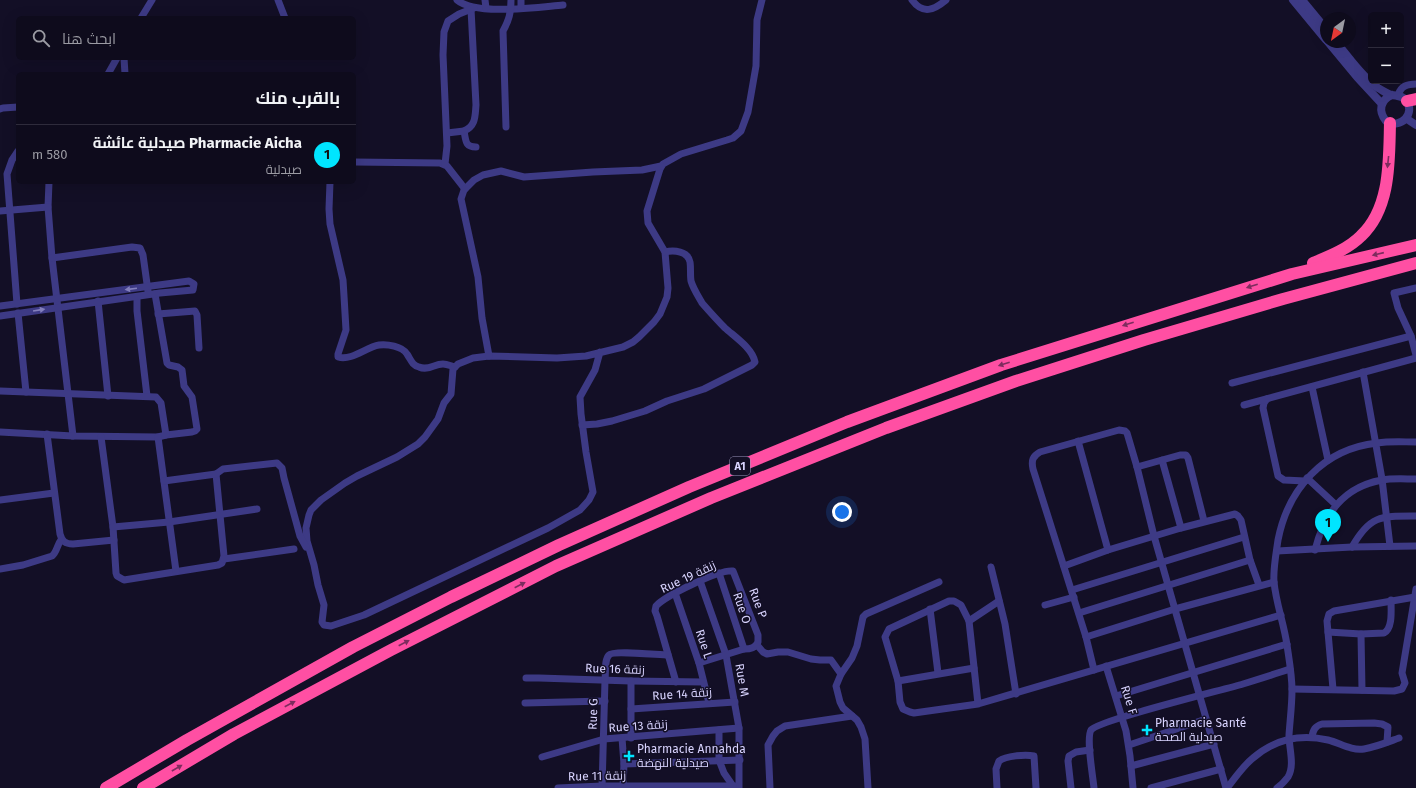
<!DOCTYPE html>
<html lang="ar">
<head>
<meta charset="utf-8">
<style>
  :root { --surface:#0e0b1c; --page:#171425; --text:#f1f3f6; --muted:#9b9ba3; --line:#2e2b3b; --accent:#00e5ff }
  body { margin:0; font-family:"Fira Sans",Cairo,sans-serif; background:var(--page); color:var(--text); direction:rtl }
  .controls { position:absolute; right:12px; top:12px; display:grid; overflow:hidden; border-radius:6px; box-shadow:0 4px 16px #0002 }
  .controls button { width:36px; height:36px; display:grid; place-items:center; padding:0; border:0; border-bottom:1px solid var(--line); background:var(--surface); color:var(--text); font:20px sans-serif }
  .compass { position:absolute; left:1320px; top:12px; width:36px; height:36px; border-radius:50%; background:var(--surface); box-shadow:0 4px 16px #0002; rotate:213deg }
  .you { position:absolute; left:842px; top:512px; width:14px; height:14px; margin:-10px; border:3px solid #fff; border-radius:50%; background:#1a73e8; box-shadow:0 0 0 6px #1a73e833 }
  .badge { display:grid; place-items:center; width:26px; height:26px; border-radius:50%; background:var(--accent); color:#111; font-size:13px; font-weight:700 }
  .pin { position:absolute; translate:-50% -33px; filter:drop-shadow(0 1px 2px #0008) }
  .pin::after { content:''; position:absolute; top:21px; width:14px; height:12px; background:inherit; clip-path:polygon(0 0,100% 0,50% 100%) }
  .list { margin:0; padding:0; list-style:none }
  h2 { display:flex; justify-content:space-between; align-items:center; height:52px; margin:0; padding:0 16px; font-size:17px }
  h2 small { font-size:13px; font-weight:400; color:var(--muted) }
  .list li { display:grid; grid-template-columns:26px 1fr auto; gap:12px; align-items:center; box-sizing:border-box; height:60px; padding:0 16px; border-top:1px solid var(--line) }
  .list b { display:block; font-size:15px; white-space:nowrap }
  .list p { margin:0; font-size:13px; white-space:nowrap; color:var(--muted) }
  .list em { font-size:13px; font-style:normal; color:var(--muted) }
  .icon { flex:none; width:22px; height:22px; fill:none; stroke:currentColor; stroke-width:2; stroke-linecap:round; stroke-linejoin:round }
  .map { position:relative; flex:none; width:1416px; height:788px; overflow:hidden; direction:ltr }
  .search { position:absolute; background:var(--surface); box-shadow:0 4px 16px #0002; left:16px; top:16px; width:340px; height:44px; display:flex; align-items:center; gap:10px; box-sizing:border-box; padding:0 14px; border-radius:6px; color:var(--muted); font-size:15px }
  .panel { position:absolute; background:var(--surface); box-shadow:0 4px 16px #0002; left:16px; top:72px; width:340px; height:112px; border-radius:6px; direction:rtl }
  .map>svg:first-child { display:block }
</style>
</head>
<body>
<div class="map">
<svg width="1416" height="788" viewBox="0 0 1416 788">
  <rect width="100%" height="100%" fill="#130f26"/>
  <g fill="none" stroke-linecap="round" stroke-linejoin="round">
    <g stroke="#3d3a85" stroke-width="7">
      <path d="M278,0l7,18"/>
      <path d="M457,0c19,16 81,7 106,5"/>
      <path d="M485,0l1,8"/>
      <path d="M912,0c11,15 22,10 34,0"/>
      <path d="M521,8v-8"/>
      <path d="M471,9l5,96c-1,11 0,21 -12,26 2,10 1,16 12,16"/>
      <path d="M141,18l11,-18"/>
      <path d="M124,58l1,16"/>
      <path d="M108,74l9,-16"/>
      <path d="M1398,95c3,-9 9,-11 18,-11"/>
      <path d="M0,109l3,-1 15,-1"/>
      <path d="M506,127l-3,-96c6,-11 8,-18 8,-31"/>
      <path d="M447,133l17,-2"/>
      <path d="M354,162l86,1 7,3 18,23"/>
      <path d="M445,164l2,-18 -4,-91 1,-23 4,-11 11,-7 15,-6"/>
      <path d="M49,182l-1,25 4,51 21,178"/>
      <path d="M330,182l-1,27 1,15 13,56 1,16 2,34 -8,24v3c14,4 28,-10 41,-12 8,-1 23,1 28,9 4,6 5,11 12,13 9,4 15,-3 24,-3 4,0 8,2 12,3"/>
      <path d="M0,211l48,-4"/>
      <path d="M52,258l80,-11 8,1 3,7 5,36"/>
      <path d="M1416,288l-22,5 4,15 13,28 5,19"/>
      <path d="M155,294l12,69 2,2 9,2 4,3 2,16 8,11 5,32 -2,2 -3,1 -26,3"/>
      <path d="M137,297v14l10,85"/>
      <path d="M98,301l10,95"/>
      <path d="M17,304l-10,-130 5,-14 6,-9"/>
      <path d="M0,306l189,-25 5,3 -1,6 -33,3 -160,23"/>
      <path d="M18,313l8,79"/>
      <path d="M158,314l37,-3 2,4 2,33"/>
      <path d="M600,352l-5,18 -15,27 1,17 5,38 7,40 -4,8 -9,10 -32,18 -184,87 -33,11 -7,-1 -2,-3 2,-17 -6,-20 -4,-20 -7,-24 -1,-13 3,-13 2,-5 10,-10 24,-17 12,-7 40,-19 21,-13 7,-7 13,-18 6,-16 7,-9 2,-25 5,-5 15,-6 16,-2 68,2 29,-2 37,-9 10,-5 6,-5 15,-15 6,-8 7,-17 1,-9 -3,-36 -17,-29 -1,-12 13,-42 3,-5 18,-10 46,-14 6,-2 8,-7 7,-19 8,-46 1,-46 5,-20"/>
      <path d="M489,356l-7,-38 -4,-41 -17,-78 3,-9 10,-10 9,-5 18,-4 23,6 69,-5 49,-2 19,-4"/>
      <path d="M1363,372l19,107 8,67"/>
      <path d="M1232,383l179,-47"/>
      <path d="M1312,387l16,73"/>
      <path d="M0,391l156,6 5,6 5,32 -8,2 -85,-1 -73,-4"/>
      <path d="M1267,399l-3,4 -1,5 15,68 6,4 21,1"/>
      <path d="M1244,405l172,-47"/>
      <path d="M582,425l15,-1 15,-3 33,-10 22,-10 37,-12 48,-24 3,-3c-3,-14 -20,-25 -30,-34 -8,-8 -16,-17 -23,-25 -4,-7 -9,-15 -11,-22 -1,-6 0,-13 -1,-19 -2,-11 -16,-12 -25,-10"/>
      <path d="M47,434l13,100c2,7 5,10 13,10l41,-4"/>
      <path d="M101,437l12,90 3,46 1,3 7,4 94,-15 4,-2 2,-7 -8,-82"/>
      <path d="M158,437l18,134"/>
      <path d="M1078,441l30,109"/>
      <path d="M1162,460l19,68"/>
      <path d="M1137,467l43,-12h6l2,3 16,63"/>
      <path d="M1307,478l29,27"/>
      <path d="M164,481l52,-7 7,-5 54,-6 5,5 2,10 16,58 6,11"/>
      <path d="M0,500l54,-7"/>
      <path d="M113,527l56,-5 88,-13"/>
      <path d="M1352,547c18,-32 29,-31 64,-31"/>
      <path d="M1315,550c9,-36 28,-63 67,-70 10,-2 23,-1 34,-1"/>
      <path d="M1277,551l75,-4 64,-1"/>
      <path d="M224,559l70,-10"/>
      <path d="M1064,566l44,-16 73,-22 54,-14 3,2 3,4 9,40 9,25"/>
      <path d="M991,567l14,57 11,70"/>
      <path d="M0,569l23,-4 29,-9c5,-4 5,-11 9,-16"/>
      <path d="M719,573l25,76"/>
      <path d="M700,581l26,74 13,73v60"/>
      <path d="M1072,590l172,-53"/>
      <path d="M675,593l24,70 10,40"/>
      <path d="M1045,605l29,-8"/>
      <path d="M930,609l8,64"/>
      <path d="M1079,613l171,-53"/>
      <path d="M969,621l30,-20"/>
      <path d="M1328,632l33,2 23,-1c9,-5 7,-23 7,-33"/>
      <path d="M1361,634l1,56"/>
      <path d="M1086,637l89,-28 99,-27"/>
      <path d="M757,645l6,7 4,2 11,-2h10l23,7 9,1h11l10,14 -5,12 4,16 3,6 14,12 4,7 4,12 3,49"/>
      <path d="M1106,666l20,65 4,25 3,32"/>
      <path d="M1094,670l-8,-33 -53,-168c-2,-9 0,-13 7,-17l79,-22 6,1 2,2 10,34 17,69 72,252"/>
      <path d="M841,674l11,-16 5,-12 6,-29 3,-3 73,-32"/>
      <path d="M526,678h13l92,3 72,1"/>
      <path d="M898,681l76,-13"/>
      <path d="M676,682l-19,-66 -2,-5 1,-5c9,-10 64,-37 77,-35l25,64v7c-3,6 -7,7 -14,7l-45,14"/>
      <path d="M1292,689l102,2 8,-2 3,-6 -3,-10 14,-84"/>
      <path d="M1333,689l-6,-68 2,-7 5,-3 81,-14"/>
      <path d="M1116,696l171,-52"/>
      <path d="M525,703l80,-2"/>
      <path d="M978,704l-9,-83 -8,-16 -7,-4h-5l-60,28 -4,8 13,44 2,21 3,7 7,3 4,1 64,-9 303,-89"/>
      <path d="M631,709l104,-7"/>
      <path d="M719,730v30l5,13 9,13h2"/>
      <path d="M1312,737c1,-7 3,-11 10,-13l52,-1 8,1 6,3 -1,15"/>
      <path d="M622,738l2,26 -1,22"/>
      <path d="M631,738v-57"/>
      <path d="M1129,745l77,-26"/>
      <path d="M542,757l62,-18 135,-11"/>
      <path d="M624,764l116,-4"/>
      <path d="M1131,766l83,-22"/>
      <path d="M558,788l44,-2h131"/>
      <path d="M602,788l3,-108c1,-7 -1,-20 4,-25 4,-5 50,0 59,0"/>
      <path d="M770,788l-2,-43 5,-9 4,-5 8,-5 67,-10"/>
      <path d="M997,788l-1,-19 3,-8c7,-5 26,-7 35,-5l2,32"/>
      <path d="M1071,788l-3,-27 1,-5 7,-4 14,-2"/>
      <path d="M1094,788c-1,-11 -8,-50 -3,-58 8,-10 132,-40 152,-46 16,-5 32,-10 47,-15"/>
      <path d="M1151,788l70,-19"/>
      <path d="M1227,788c8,-10 16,-22 26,-30 22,-19 48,-24 75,-18 12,3 23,11 36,9 12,-2 24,-7 35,-11"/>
      <path d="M1277,788c4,-3 8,-7 11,-11 7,-12 1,-28 1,-42 1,-15 3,-30 3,-45 0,-15 -3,-31 -5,-45 -3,-21 -11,-42 -13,-63 -1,-13 2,-28 4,-42 10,-51 45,-91 99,-97 13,-2 26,-1 39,-1"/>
    </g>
    <g stroke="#3d3a85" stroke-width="8">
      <path d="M1293,0l33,40"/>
      <path d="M1302,0l24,29"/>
      <path d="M1328,42l29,35 25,27"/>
      <path d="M1336,42c13,15 25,34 42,46 4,2 9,6 14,7 5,1 9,0 14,5 10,13 -5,30 -20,21 -8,-10 -6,-21 6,-26"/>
      <path d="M1407,119l9,6"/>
    </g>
    <g stroke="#ff4fa3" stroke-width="12">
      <path d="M1407,101l9,-2"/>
      <path d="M1313,263c17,-7 35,-14 48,-27 30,-28 28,-76 29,-113"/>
      <path d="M106,788l81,-48 166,-93 98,-50 108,-52 130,-58 158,-65 154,-57 291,-91 124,-29"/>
      <path d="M143,788l91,-54 157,-84 165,-84 155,-68 175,-70 130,-47 128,-41 139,-41 133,-36"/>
    </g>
  </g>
  <defs><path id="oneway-solid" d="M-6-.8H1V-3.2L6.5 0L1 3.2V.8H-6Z"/></defs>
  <g fill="#7d2c5e">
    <use href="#oneway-solid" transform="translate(1388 162) rotate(96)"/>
    <use href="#oneway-solid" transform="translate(1378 254) rotate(167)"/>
    <use href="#oneway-solid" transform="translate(1252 286) rotate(163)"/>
    <use href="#oneway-solid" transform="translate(1128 324) rotate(162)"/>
    <use href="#oneway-solid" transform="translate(1004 364) rotate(162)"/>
    <use href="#oneway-solid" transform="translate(520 585) rotate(-27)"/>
    <use href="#oneway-solid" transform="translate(404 643) rotate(-27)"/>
    <use href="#oneway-solid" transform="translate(290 704) rotate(-28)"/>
    <use href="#oneway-solid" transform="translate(177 768) rotate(-30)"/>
  </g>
  <g fill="#837fbc">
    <use href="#oneway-solid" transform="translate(131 289) rotate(173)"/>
    <use href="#oneway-solid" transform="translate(39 310) rotate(-9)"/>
  </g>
  <g fill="#00e5ff" stroke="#130f26" stroke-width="1.5">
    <path d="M1145 724h4v4h4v4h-4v4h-4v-4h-4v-4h4z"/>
    <path d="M627 750h4v4h4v4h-4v4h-4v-4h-4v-4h4z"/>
  </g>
  <g text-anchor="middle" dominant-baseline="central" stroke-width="3" stroke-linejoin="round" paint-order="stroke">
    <rect fill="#130f26" stroke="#9e99be" stroke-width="1" x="730" y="457" width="20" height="18" rx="3"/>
    <g font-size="11" font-weight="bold" fill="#d9d4ff">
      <text x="740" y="466">A1</text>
    </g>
    <g font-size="12" fill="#d9d4ff" stroke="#130f26">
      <text transform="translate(688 577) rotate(-25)">Rue 19 زنقة</text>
      <text transform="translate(758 603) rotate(70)">Rue P</text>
      <text transform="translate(742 608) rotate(71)">Rue O</text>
      <text transform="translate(704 644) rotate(72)">Rue L</text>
      <text transform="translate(615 669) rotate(2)">Rue 16 زنقة</text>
      <text transform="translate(742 680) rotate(80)">Rue M</text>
      <text transform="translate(682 694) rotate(-4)">Rue 14 زنقة</text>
      <text transform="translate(1129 700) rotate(73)">Rue F</text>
      <text transform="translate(593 714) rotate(-88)">Rue G</text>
      <text transform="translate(638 726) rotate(-4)">Rue 13 زنقة</text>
      <text transform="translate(597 776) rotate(-1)">Rue 11 زنقة</text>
    </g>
    <g font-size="12" fill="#d9d4ff" stroke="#130f26" text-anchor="start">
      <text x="1155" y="723">Pharmacie Santé<tspan x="1155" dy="14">صيدلية الصحة</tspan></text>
      <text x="637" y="749">Pharmacie Annahda<tspan x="637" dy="14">صيدلية النهضة</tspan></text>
    </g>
  </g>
</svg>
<div class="controls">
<button>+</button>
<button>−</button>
</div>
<svg class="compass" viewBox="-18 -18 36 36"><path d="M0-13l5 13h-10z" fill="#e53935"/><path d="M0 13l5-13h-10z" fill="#9b9ba3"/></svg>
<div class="you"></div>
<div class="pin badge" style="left:1328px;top:542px">1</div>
<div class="search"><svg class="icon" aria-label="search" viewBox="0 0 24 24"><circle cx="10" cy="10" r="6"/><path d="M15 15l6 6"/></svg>ابحث هنا</div>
<section class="panel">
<h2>بالقرب منك<small></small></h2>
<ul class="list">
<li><span class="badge">1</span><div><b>Pharmacie Aicha صيدلية عائشة</b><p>صيدلية</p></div><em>580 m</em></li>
</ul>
</section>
</div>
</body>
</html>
